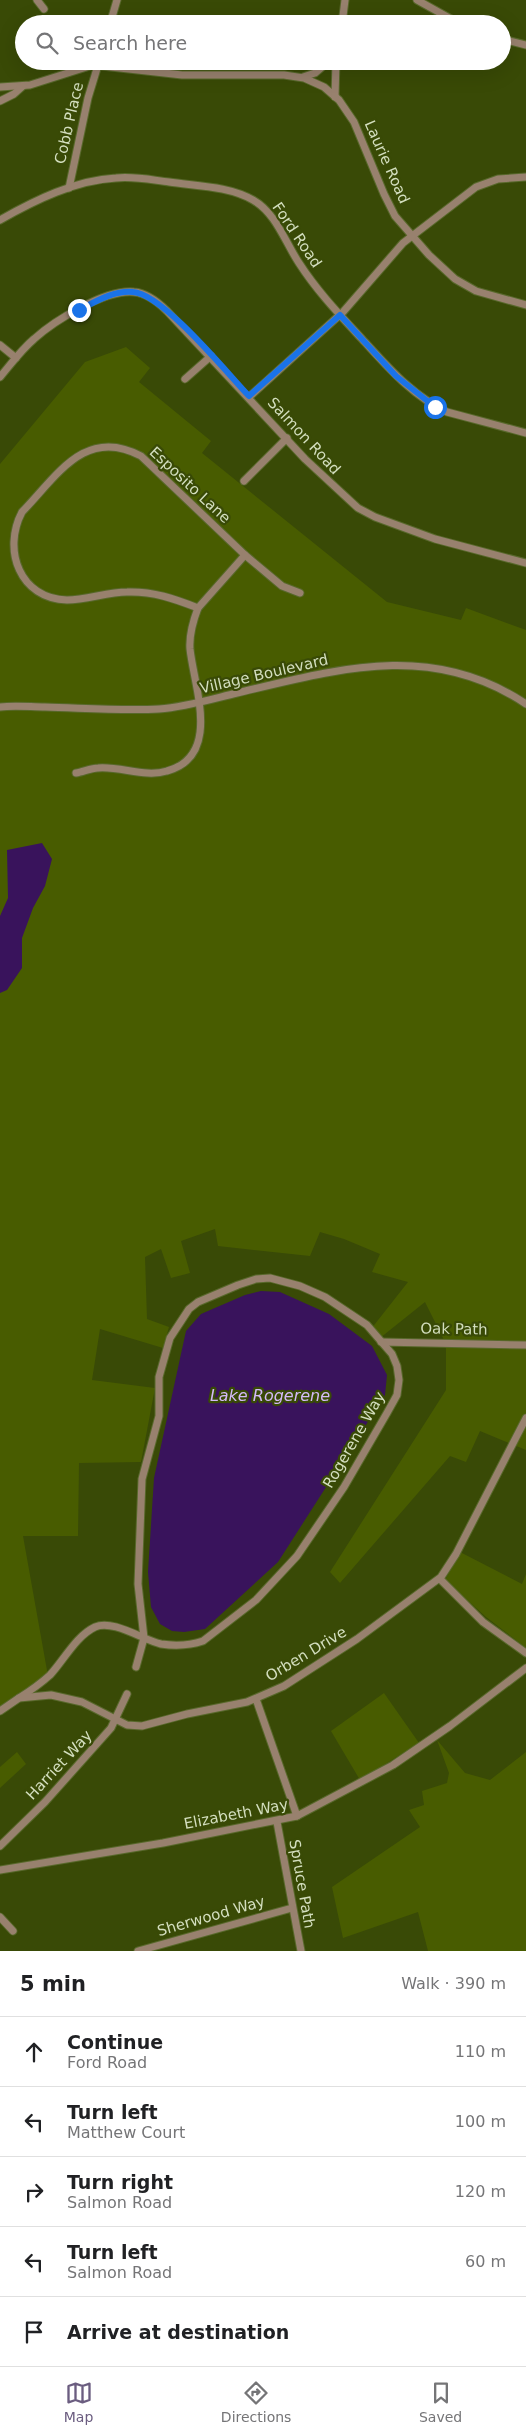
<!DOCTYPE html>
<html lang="en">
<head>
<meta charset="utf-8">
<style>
  :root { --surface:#fff; --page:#f6f6f6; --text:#202124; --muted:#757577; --line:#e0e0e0; --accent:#6b5d80 }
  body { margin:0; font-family:"DejaVu Sans",sans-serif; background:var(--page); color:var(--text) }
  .stop { position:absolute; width:15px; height:15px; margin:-11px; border:4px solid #1a73e8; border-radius:50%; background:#fff }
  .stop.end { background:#1a73e8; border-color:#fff; box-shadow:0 1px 5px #0008 }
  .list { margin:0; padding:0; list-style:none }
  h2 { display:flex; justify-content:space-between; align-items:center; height:65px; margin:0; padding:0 20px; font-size:21px }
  h2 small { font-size:16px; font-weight:400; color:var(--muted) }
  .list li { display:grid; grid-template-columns:32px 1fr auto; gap:15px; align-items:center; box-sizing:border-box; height:70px; padding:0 20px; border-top:1px solid var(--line) }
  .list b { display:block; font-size:19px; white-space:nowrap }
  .list p { margin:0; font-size:16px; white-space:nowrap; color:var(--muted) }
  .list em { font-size:16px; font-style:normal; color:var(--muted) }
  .icon { flex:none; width:28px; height:28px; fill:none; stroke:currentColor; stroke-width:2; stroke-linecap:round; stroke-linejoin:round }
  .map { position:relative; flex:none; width:526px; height:1951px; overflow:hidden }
  .search { position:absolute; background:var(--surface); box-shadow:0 5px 20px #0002; left:15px; right:15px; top:15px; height:55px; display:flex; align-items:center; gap:12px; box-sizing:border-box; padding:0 18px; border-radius:28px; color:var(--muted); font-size:19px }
  .sheet { height:415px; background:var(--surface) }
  nav { display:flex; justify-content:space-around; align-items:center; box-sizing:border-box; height:70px; border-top:1px solid var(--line); background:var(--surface); font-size:14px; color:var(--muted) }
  nav a { display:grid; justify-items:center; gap:2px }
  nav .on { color:var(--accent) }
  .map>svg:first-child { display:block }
</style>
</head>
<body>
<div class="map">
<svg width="526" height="1951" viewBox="0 0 526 1951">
  <rect width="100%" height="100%" fill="#394a06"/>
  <g fill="#485c00">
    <path d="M126,347l24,21 -11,14 72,59 -9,12 185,149 74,18 5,-12 60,22v820l-46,-19 -14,31 -16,-6 -110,127 -10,-11 116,-182v-46l-21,-42 -45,36 -9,-9 37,-47 -36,-10 8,-18 -36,-15 -24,-7 -10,24 -92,-10 -3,-17 -34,12 9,32 -19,5 -10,-29 -16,8 2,62 22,8 -6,21 -63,-19 -8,51 63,8 -14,74 -62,1 -1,73h-55l25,140 -48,33v-1245l85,-102z"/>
    <path d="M460,1552l62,32 4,-10v74l-40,-31 -41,-37z"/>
    <path d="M384,1693l35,50 -59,37 -29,-49z"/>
    <path d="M437,1740l28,33 25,7 36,-28v199h-98l-10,-39 -75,26 -11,-51 88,-60 -11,-17 15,-5 -2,-14 25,-8 2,-10z"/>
    <path d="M17,1752l9,12 -26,24v-21z"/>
  </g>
  <g fill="#39135c">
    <path d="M42,843l10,16 -7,27 -12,22 -11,30v30l-15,22 -7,3v-77l8,-18 -1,-48z"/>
    <path d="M261,1291l19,1 49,22 43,32 15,29 -2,20 -107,167 -73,67 -21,3 -12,-1 -12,-7 -9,-17 -3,-35 6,-94 32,-147 15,-17 44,-19z"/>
  </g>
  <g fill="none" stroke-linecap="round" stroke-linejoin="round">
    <g stroke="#58682b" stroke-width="9">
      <g id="street">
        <path d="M37,0l7,9"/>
        <path d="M417,0l43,24"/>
        <path d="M110,24l7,-24"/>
        <path d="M342,24l3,-24"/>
        <path d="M502,39l24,6"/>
        <path d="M303,77l12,-4 14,-12"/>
        <path d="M0,87l30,-2 63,-20 89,10h102l20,3 20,9 15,13 15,22 30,72 11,22 34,39 26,24 21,12 50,14"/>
        <path d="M335,97l1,-36"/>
        <path d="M0,101l14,-7 9,-8"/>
        <path d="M69,188l19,-90 11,-36"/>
        <path d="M0,220c35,-20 76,-40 116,-42 18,-2 36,2 53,4 27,4 60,4 84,18 23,13 32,42 46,63 18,28 40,51 63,76 25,27 50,57 85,73l79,21"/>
        <path d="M0,345l16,13"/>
        <path d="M0,377c11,-13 21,-27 34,-38 20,-18 71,-50 100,-47 13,1 24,10 33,19l138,148 53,49 17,9 60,22 91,24"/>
        <path d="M185,379l26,-23"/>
        <path d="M249,397l94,-85 60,-69 73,-56 22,-8 28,-2"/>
        <path d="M244,481l43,-43"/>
        <path d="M198,608c-23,-9 -45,-17 -71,-16 -20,0 -40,8 -60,8 -47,-1 -65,-50 -45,-88 35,-36 63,-86 119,-56l104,99 37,31 18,7"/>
        <path d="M0,707c15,-2 31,0 45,0 38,1 77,4 114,2 27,-2 53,-10 78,-16 101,-24 195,-52 289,11"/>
        <path d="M76,773c7,-1 15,-5 22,-5 23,-2 47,10 69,3 55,-15 27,-84 23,-122 -1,-14 3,-28 8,-41l47,-53"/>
        <path d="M381,1342l145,3"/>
        <path d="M440,1579l43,43 43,31"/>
        <path d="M19,1698c11,-7 21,-14 31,-23 14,-15 26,-39 45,-48 18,-8 48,13 66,17 14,2 30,1 42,-3l53,-41 41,-44 47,-69 43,-74 10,-18 2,-15 -2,-14 -5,-12 -25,-29 -42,-28 -25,-11 -30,-8 -14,1 -18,6 -40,17 -9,7 -19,29 -11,39v39l-17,63 -4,105 6,54 -8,29"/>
        <path d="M256,1699l41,117"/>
        <path d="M0,1711l19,-13 32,-3 31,7 45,23 15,1 45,-12 60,-12 37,-16 73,-47 84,-62 15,-23 70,-136"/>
        <path d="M277,1822l24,129"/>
        <path d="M0,1846l45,-44 66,-74 16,-34"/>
        <path d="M0,1870l163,-27 134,-27 96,-51 57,-39 76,-58"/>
        <path d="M0,1917l13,14"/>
        <path d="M138,1951l154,-43"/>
      </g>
    </g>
    <use href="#street" stroke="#98816e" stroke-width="7"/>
  </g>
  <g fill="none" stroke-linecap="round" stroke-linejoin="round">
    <path stroke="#1a73e8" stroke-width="6" d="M79,310c16,-8 35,-20 54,-18 30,2 94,81 116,104l91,-81 56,61 39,31"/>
  </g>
  <g text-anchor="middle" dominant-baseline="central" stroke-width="4.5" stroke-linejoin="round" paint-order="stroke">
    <g font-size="15" fill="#d3debe" stroke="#394a06">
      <text transform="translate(69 123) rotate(-77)">Cobb Place</text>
      <text transform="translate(387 162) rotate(66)">Laurie Road</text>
      <text transform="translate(297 235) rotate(56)">Ford Road</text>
      <text transform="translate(304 436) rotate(47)">Salmon Road</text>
      <text transform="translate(190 485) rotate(43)">Esposito Lane</text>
      <text transform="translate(264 674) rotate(-13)">Village Boulevard</text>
      <text transform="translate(454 1329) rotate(1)">Oak Path</text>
      <text transform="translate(354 1440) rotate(-60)">Rogerene Way</text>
      <text transform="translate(306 1654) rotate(-31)">Orben Drive</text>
      <text transform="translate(59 1765) rotate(-47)">Harriet Way</text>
      <text transform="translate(236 1814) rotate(-11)">Elizabeth Way</text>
      <text transform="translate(302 1884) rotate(80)">Spruce Path</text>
      <text transform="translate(211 1916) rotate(-16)">Sherwood Way</text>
    </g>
    <g font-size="16" font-style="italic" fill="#d4baf9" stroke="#394a06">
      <text x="270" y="1395">Lake Rogerene</text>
    </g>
  </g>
</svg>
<div class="stop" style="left:435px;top:407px"></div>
<div class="stop end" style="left:79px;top:310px"></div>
<div class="search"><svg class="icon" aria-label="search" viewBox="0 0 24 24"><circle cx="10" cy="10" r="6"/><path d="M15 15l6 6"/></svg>Search here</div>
</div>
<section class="sheet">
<h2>5 min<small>Walk · 390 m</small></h2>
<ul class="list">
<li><svg class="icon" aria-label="ahead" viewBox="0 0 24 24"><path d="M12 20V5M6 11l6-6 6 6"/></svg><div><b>Continue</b><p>Ford Road</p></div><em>110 m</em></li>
<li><svg class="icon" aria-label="left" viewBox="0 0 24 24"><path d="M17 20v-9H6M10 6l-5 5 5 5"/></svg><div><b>Turn left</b><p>Matthew Court</p></div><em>100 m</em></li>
<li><svg class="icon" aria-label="right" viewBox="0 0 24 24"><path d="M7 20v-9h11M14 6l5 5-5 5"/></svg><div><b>Turn right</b><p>Salmon Road</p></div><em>120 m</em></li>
<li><svg class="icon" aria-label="left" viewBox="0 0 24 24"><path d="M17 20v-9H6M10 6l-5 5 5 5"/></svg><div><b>Turn left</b><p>Salmon Road</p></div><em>60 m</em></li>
<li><svg class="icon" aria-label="arrive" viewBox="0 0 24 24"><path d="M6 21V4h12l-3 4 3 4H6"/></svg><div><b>Arrive at destination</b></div></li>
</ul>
</section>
<nav>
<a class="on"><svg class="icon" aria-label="map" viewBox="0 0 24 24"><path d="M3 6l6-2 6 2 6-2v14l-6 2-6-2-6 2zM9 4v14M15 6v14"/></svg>Map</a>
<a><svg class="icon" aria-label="directions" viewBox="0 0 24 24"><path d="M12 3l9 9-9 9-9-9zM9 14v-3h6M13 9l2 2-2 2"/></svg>Directions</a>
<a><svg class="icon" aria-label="saved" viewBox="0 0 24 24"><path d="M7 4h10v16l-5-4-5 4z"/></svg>Saved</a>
</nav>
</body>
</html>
